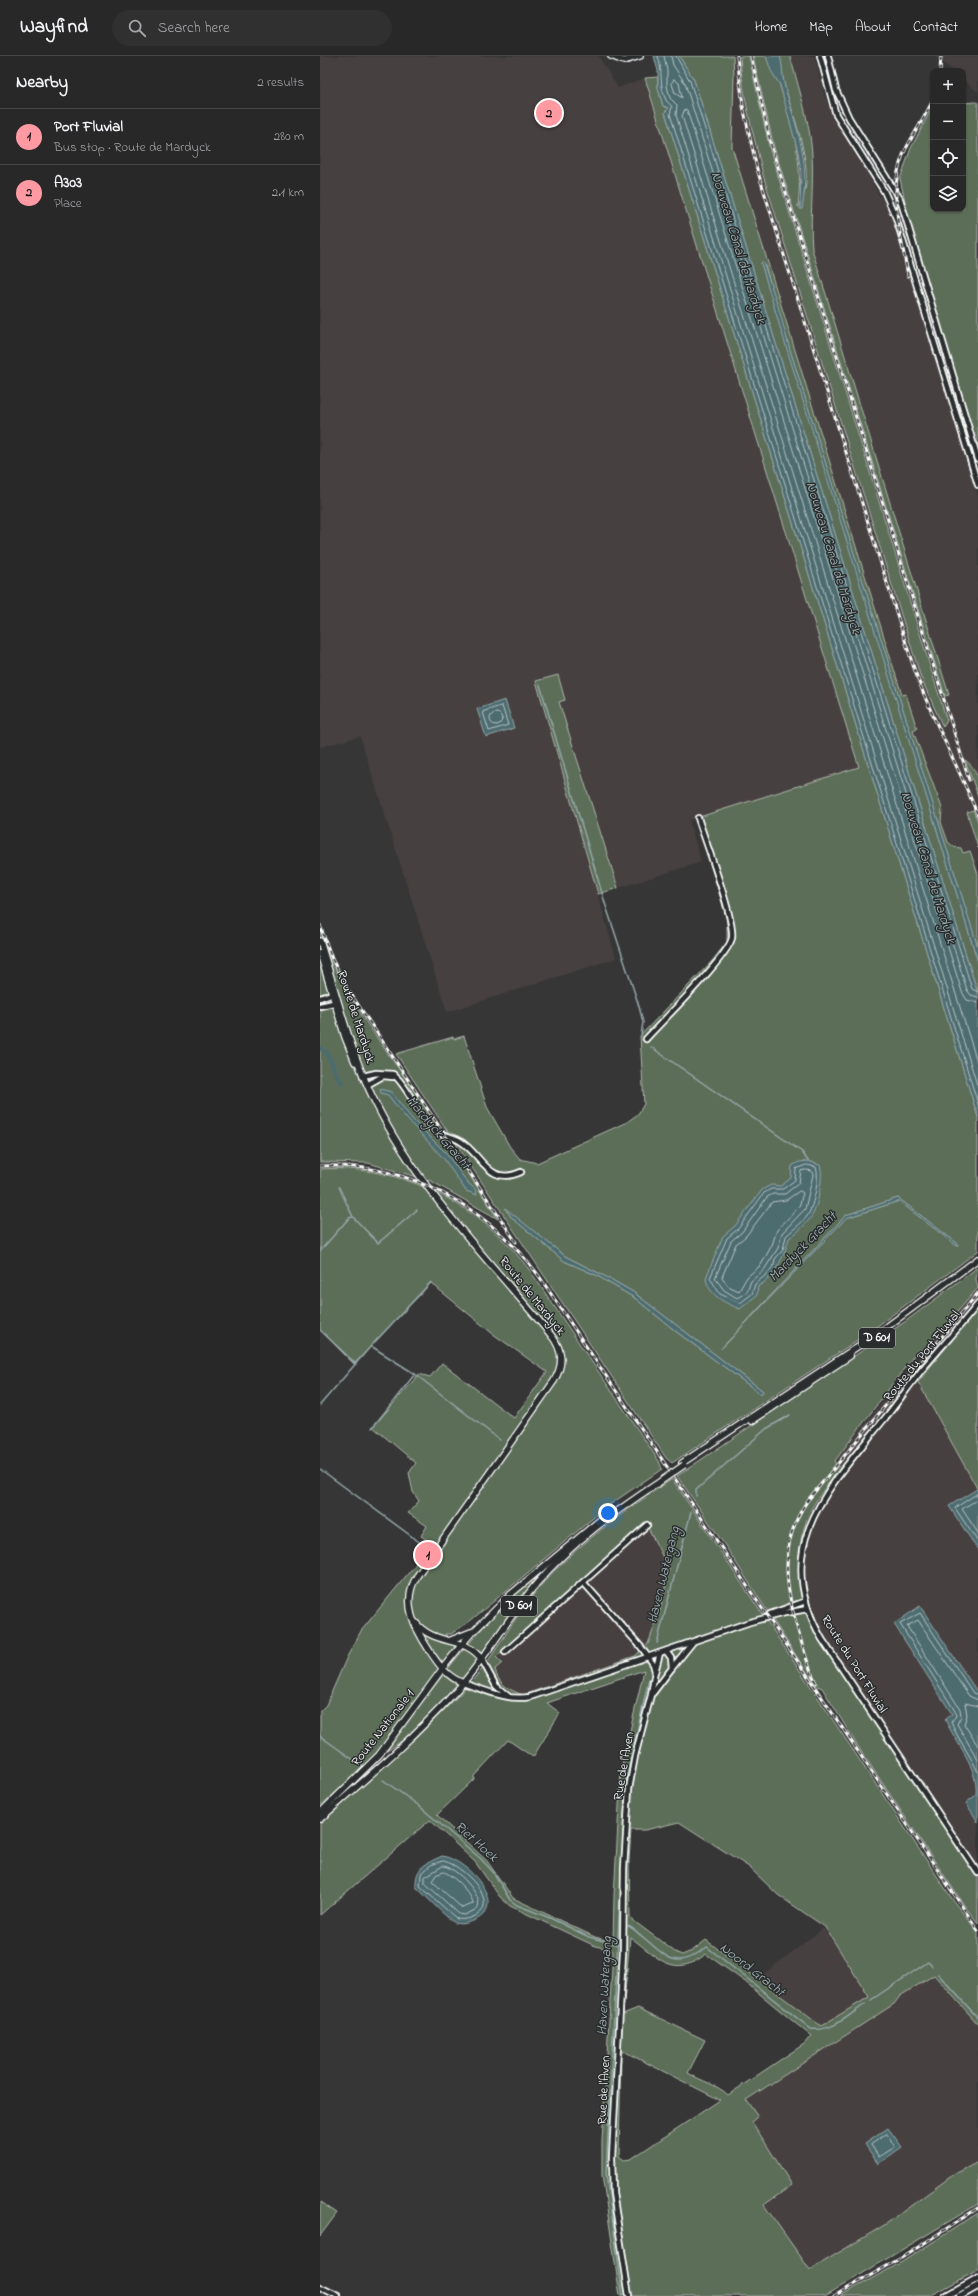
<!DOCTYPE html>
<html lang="en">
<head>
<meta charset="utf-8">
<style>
  :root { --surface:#292829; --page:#313031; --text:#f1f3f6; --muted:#a5a6a8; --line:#454446; --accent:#ff9aa2 }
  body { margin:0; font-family:"Indie Flower",sans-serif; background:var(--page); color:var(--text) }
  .controls { position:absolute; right:12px; top:12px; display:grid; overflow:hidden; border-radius:8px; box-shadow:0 1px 3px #0004 }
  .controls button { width:36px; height:36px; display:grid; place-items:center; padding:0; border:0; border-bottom:1px solid var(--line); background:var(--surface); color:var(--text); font:20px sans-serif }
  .you { position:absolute; left:288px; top:1457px; width:14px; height:14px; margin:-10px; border:3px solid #fff; border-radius:50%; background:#1a73e8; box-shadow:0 0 0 6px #1a73e833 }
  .badge { display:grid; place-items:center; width:26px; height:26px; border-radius:50%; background:var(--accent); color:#111; font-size:13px; font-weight:700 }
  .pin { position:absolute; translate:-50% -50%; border:2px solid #fff; box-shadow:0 1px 4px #0006 }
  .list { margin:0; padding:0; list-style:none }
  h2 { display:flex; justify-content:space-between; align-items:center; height:52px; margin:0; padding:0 16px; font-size:17px }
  h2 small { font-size:13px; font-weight:400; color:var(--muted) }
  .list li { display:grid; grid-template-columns:26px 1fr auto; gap:12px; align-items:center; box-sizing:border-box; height:56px; padding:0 16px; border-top:1px solid var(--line) }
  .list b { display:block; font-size:15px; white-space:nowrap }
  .list p { margin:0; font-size:13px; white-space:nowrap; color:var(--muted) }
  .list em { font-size:13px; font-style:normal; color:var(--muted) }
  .icon { flex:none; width:22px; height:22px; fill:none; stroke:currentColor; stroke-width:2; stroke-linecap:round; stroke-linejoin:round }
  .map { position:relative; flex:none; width:658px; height:2240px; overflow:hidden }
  header { display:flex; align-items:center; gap:24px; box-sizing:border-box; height:56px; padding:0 20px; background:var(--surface); border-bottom:1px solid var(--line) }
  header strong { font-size:19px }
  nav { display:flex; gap:22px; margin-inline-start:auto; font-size:14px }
  .search { width:280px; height:36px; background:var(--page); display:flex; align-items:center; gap:10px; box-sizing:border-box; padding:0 14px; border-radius:22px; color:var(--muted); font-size:15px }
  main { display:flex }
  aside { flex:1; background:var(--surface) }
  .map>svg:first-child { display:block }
</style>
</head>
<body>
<header>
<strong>Wayfind</strong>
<div class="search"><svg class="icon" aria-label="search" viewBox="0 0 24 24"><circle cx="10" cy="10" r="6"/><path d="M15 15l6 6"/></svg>Search here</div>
<nav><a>Home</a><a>Map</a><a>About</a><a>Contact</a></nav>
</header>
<main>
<aside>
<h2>Nearby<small>2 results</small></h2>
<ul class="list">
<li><span class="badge">1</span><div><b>Port Fluvial</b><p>Bus stop · Route de Mardyck</p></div><em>280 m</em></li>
<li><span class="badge">2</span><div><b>A303</b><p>Place</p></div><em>2.1 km</em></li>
</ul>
</aside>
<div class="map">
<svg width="658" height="2240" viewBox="0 0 658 2240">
  <rect width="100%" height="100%" fill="#373637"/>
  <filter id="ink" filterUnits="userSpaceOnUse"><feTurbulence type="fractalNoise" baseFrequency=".025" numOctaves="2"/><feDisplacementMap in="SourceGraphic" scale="8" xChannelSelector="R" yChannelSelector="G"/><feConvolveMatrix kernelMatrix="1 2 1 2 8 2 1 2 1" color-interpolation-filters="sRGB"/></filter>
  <g filter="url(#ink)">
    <g fill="#474141">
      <path d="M0,0h278l20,32 27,-10 214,690 -170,53 12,41 -83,26 -59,-186 6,-2 -7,-25 -22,6 80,277 -169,54 -87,-276 -40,11z"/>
      <path d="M413,0h7l1,21 7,39 15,59 120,385 38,118 22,48 4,-5 -6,-22 8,-4 -137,-446 -2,-23 2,-64 -2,-26 -20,-80h24l11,41 11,24 30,49 11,22 13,17 88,286v327l-5,-12 -6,2 11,36v26l-3,-9 -14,-17 -7,-1 -6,-5 -7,-20 1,-14 -29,-77 4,-2 -11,-35 -4,1 -170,-548 2,-71z"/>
      <path d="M614,0h44v36l-15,-13v-8h-9z"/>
      <path d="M658,1232v20l-60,74 59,107 -28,17 29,44v143l-58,-86 -26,17 58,90 -7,5 29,54 2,22 -10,8 12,19v56l-156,-233 -14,-26 -7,-25 -4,-29 6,-33 9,-23 29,-41 -7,-6 86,-107z"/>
      <path d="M325,1466l24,47 -9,42 -12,33 -13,12 -112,39 -15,-6 -9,-8 -3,-7 -2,-5 8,-6 -6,-6z"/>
      <path d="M505,1871l44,70 -48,29 -63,-48z"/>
      <path d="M614,1918l44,50v138l-25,13 -67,49 -76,46 -46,-66 28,-19 -40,-63 -6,-22 148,-96 6,-8z"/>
    </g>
    <g fill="#5c6e58" stroke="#aeb6ac" fill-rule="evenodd">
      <path d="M359,0h54l1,20 -2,71 170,548 4,-1 11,35 -4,2 29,77 -1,14 7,20 6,5 7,1 2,5 7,-2 8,23v74l-188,-598 -25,-85 -4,-2 217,699v32l-284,-914z"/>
      <path d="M420,0h9l21,94 177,571 -4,6 -22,-49 -158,-503c-9,-40 -21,-78 -23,-119z"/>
      <path d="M433,0h13c4,12 11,19 14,30 14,42 23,77 18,121 22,-30 -6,-92 -14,-124 -2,-9 -2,-18 -4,-27h10c7,26 16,54 20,80 6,37 -1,76 2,113l137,446 -4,1 -171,-549z"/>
      <path d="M338,21v11l5,18 6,2 -4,4 313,1005v134l-110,82 -196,130 -6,-5 -270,-404 57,-17 1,2 10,-3 23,71 23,40 10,12 17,4 90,-41 11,-8 6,-10 -4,-68 72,-75 15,-19v-24l-31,-100 163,-51 -214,-689zM578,1142l60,46 -1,2 -58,-45 -53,17 -125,131 125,-134zM186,1154l59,46 47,24 21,12 130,99 -2,3 -83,-61 -42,-34 -40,-24 -32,-14 -52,-43z"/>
      <path d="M656,46l2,1v360l-21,-83 -47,-156 -10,-45 11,-31 22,-42v103h30v-106z"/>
      <path d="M238,619l7,25 -6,2 59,186 -20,6 -62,-213z"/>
      <path d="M645,704c13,9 13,21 13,36z"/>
      <path d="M653,754l5,12v26l-11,-36z"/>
      <path d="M0,873c20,64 62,115 100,170 26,40 52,80 78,120l-67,-38 -63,-18 -48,-1z"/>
      <path d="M0,1113c84,-5 161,36 211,103l128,189 3,8 -57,39 -135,113 -19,13h-6l10,12 -7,11 -65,89 -23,25 -40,35v-95l6,-6 21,-48 14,-26 54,-66 12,-25 -6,-4 6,-10 -19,-13 11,-12 -6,-9 -4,-19 7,-10 -43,-36 46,-53 11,3 12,-14 72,55 33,-46 -54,-38 -62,-51 -77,81 -34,-34z"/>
      <path d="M658,1211l-2,12 2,9 -58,67 -2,-5 -84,112 7,6c-10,13 -23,27 -30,42 -22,48 -13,91 11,135l156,233v45l-12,-15 -109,-163 -35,-57 -7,-3 -91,-141 -47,-68 229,-155z"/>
      <path d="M658,1252v182l-60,-108z"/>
      <path d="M352,1423l283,424 23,29v92l-44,-49 -34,21 -6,8 -148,96 12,17 -6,5 40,63 -28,20 46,65 76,-46 67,-49 25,-13v42l-153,92h-205l-18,-121v-34l11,-190 -20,-6 -83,-39 -10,-9 -25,-35 -45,-42 -110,95v-91c51,-46 105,-92 152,-143 25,-28 41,-63 65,-91 38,-45 87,-78 135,-111zM325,1466l24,47 -9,42 -12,33 -13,12 -112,39c-13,-5 -25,-10 -28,-26l7,-6 -6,-6zM324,1614l-23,100 -7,126 -1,46 -18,-5 -82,-39 -26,-37 -50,-46 37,-36v-3l34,-36 25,17 27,-44 -13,-10zM359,1766l70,45 29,28 47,32 44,70 -48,29 -115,-86 -14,11 -10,4 -7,-3 -45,-34 -1,-57 2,-31h14zM310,1881c28,20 43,43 76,17l38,27 67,55 -7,8 -76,51c-10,-10 -27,-14 -40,-22l17,-33 -67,-32 -15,6zM303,1995l97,49 -89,59 -7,1 -5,-4 2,-101z"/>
      <path d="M216,1522l2,1c-17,20 -30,41 -46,62 -27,38 -65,85 -105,110 29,-41 58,-81 92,-119 18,-20 34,-39 57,-54z"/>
      <path d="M0,2146l17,11 -17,23z"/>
      <path d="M658,2157v57l-48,26h-90l62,-34z"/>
    </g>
    <g fill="#4d6c70" stroke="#94a7a9">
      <path d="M334,0h25l15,24 284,914v123l-313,-1005 4,-4 -6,-2 -5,-18v-17z"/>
      <path d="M446,0h14c3,9 2,18 4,27 12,46 27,77 18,126h-2l1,-37 -3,-20 -18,-67 -9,-14z"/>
      <path d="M443,206l15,44 12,44 185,588 3,10v14l-197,-632 -20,-67z"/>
      <path d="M185,644l9,28 -28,9 -9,-28z"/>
      <path d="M60,1033l11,3 22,28 33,33 22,30 7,6 2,6 -11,-4 -22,-32 -38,-41 -18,-23 -7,-2z"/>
      <path d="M488,1105l12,4c4,10 -2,40 -7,49 -5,9 -16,19 -24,24 -4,17 -15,41 -31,48l-1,9 -17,14c-15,-6 -32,-14 -34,-31l17,-42 12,-10 27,-36 9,-5 10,1 10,-8 1,-12 7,-4z"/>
      <path d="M578,1142l60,46 -1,2 -58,-45 -53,17 -125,131 125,-134z"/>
      <path d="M185,1152l60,48 47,24 21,12 130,99 -2,3 -83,-61 -42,-34 -40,-24 -32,-14 -52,-43z"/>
      <path d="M657,1433l1,1v60l-29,-44z"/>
      <path d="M600,1550l58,87v129l-12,-19 10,-8c2,-30 -20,-51 -31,-76l7,-5 -58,-90z"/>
      <path d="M122,1800c24,3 70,50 31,65 -5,2 -12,4 -18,2 -10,-6 -29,-27 -39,-36 -1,-20 9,-23 26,-31z"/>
      <path d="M568,2072l14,19 -24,17 -13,-20z"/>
    </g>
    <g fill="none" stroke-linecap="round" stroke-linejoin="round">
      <g stroke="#b8c4c6" stroke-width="1">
        <path d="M338,0c5,14 1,31 8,44 1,3 4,3 6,7l-2,7 308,990"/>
        <path d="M344,0l3,14v16l3,12 7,7 -1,10 302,973"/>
        <path d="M351,0l2,9 12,18 282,907 4,5 7,2"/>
        <path d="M356,0l14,25 282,908 6,3"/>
        <path d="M354,23l5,4 3,15 -7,-5 -3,-9z"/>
        <path d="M182,650l6,19 -19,6 -6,-19z"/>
        <circle cx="176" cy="663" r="6"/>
        <path d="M658,947l-11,-3 -5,-8 -275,-882 -2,-1 -3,7 296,949"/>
        <path d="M487,1109l9,2c4,12 -2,33 -6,44 -4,10 -17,18 -24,25l-3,14 -8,9 -1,6 -7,9 -12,10 -3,10 -12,9 -20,-9 -10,-16 17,-40 11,-9 26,-36 7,-4h12l12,-9 1,-11z"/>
        <path d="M487,1114l5,1 1,4 -8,34 -23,24 -4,15 -14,22 -13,11 -4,11 -10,6 -13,-8 -9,-12 16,-37 11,-9 25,-35 6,-3h12l14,-11 2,-12z"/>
        <path d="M480,1135l3,2 -4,14 -22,23 -5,15 -11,20 -14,12 -8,14 -11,-5 -6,-9 14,-33 10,-8 26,-34 14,-2z"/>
        <path d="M658,1437l-23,15 23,34"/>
        <path d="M658,1443l-16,10 16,24"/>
        <path d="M658,1639l-5,-2 -53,-80 -20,11 55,87 1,5 -5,6c7,18 19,32 27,50"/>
        <path d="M658,1644l-9,-4 -51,-76 -11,6 53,83 1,7 -4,8 21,36"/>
        <path d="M658,1650l-13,-3 2,12 -3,9 14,22"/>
        <path d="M123,1805c17,2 60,42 32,55 -6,3 -11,4 -18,3l-37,-33 1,-12 10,-9z"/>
        <path d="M123,1810c12,0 43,31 34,43l-12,6 -6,-1 -34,-31v-6z"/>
        <path d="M124,1816c8,2 30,24 29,32l-11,4 -30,-27 4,-6z"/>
        <path d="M567,2078l8,13 -16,10 -8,-12z"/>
      </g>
      <g stroke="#94a7a9" stroke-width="1.5">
        <path d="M220,629l65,218 33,100 5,19 -2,14"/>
        <path d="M331,991l151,105 6,9"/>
        <path d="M19,1131l14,30 25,26 39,-33"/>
        <path d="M0,1195l29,-33 4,-1"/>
        <path d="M0,1274l36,34"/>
        <path d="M51,1290l44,28 85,66"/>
        <path d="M0,1349l51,-59 60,-64"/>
        <path d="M52,1372l43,-54"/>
        <path d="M0,1413l102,75"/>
        <path d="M376,1440v-6l70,-61 24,-14"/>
        <path d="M337,1587l34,-131"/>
        <path d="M0,1680l42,30"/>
        <path d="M63,1724l35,25 63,54 13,14 16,27 7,5 33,13 39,19 29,8"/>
        <path d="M308,1870c6,2 10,8 15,11 27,23 33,33 64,10l104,82c21,3 37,-13 54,-25"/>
        <path d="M618,1918l40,44"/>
        <path d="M551,1944l57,-38 4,4"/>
        <path d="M303,2240l-17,-122 20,-393 23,-102"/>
      </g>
      <path stroke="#4d6c70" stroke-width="4.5" d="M0,992c13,6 12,25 22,35"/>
      <g stroke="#fff" stroke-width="8">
        <g id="minor">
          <path d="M500,0l16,59 48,76 12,27 82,267"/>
          <path d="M508,0l8,34 13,28 51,81 78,260"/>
          <path d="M0,942l14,-5"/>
          <path d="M0,950l18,-4"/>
          <path d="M326,983c16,-18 82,-82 86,-101 3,-19 -27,-98 -34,-120"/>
          <path d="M43,1020l13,-3 17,1c15,13 23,35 35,51 8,10 22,10 32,16 22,13 28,46 61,31"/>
          <path d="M47,1029l16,-9 10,1"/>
          <path d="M658,1248c-18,23 -38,44 -57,67 -12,15 -23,31 -35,46 -56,69 -118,129 -64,222l156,234"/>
          <path d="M263,1526l58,65 12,17 2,7 -4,24 -16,61 -6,33 -5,79 -1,84 -11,205 1,36 16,103"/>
          <path d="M450,1558l36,-13"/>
          <path d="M185,1596l142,-127"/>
          <path d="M162,1604l14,26 12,10"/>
          <path d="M352,1612l21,-26"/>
          <path d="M335,1616l5,-19"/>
          <path d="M143,1627c22,7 44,18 67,14l220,-75 35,-9 23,-4"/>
          <path d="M333,1637l19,-25 -1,-10 -5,-7"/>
          <path d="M0,2231l18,9"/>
        </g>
      </g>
      <g stroke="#fff" stroke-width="8">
        <g id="major">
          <path d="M291,0l13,5 16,-5"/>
          <path d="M0,885c17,54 30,112 56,163 43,87 114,157 175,231 12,15 13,29 3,46l-137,195c-16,26 -3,51 12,74 10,15 17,26 34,33"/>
          <path d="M0,897l25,84 10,25"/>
          <path d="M432,1365l98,-65"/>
          <path d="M362,1407l202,-134 94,-70"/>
          <path d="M95,1566c20,25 50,13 67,38"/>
          <path d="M131,1584l20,-8"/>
          <path d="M0,1757l59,-58 67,-91 22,-27 43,-43 89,-74"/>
          <path d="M0,1763c47,-41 95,-82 137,-129 30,-33 51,-73 80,-107 35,-41 79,-72 124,-102"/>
        </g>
      </g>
      <g stroke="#fff" stroke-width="9">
        <g id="highway">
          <path d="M626,2240l32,-18"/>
          <path d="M640,2240l18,-10"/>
        </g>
      </g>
      <use href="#minor" stroke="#2a2d2e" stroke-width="4.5"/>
      <use href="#major" stroke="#2a2d2e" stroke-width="5.5"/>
      <use href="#highway" stroke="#2a2d2e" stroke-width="6"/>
      <g stroke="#fff" stroke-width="3">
        <g id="rail">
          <path d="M417,0l6,50 14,63 153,487c17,55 47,106 68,160"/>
          <path d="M431,0l20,89 198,635"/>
          <path d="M620,15l1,-15"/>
          <path d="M588,220c-6,-39 -21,-83 -5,-121 8,-19 22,-36 30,-56"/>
          <path d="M0,869l12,34 15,29 169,254"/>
          <path d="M0,1110c89,-4 166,40 219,110l439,654"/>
          <path d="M496,1627c-8,-16 -12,-33 -17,-49 -14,-47 -21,-92 9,-134l170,-207"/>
          <path d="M514,2240l69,-39 75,-49"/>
        </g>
      </g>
      <use href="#rail" stroke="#2a2d2e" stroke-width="1.5" stroke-dasharray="4.5" stroke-linecap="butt"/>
      <g stroke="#fff" stroke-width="8" stroke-linecap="butt">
        <path id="major-bridge" d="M341,1425l23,-16"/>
      </g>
      <use href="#major-bridge" stroke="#2a2d2e" stroke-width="5.5"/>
    </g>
  </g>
  <g text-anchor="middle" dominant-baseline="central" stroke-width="3" stroke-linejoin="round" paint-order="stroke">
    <g fill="#2a2d2e" stroke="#bfc0c0" stroke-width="1">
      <rect x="539" y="1272" width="36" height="20" rx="3"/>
      <rect x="181" y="1540" width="36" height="20" rx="3"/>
    </g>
    <g font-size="12" font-weight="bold" fill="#fff">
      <text x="557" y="1282">D 601</text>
      <text x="199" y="1550">D 601</text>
    </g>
    <g font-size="13" fill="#fff" stroke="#2a2d2e">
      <text transform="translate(36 961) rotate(72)">Route de Mardyck</text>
      <text transform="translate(212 1240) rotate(51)">Route de Mardyck</text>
      <text transform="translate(602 1300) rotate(-51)">Route du Port Fluvial</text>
      <text transform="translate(534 1608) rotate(58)">Route du Port Fluvial</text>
      <text transform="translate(63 1672) rotate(-52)">Route Nationale 1</text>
      <text transform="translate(304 1710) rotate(-80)">Rue de l'Aven</text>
      <text transform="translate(284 2034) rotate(-87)">Rue de l'Aven</text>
    </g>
    <g font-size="14" font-style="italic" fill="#a6b6b8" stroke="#2a2d2e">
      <text transform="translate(418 192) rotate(73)">Nouveau Canal de Mardyck</text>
      <text transform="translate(513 502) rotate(73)">Nouveau Canal de Mardyck</text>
      <text transform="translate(608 812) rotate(73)">Nouveau Canal de Mardyck</text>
      <text transform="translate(118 1077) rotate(50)">Mardyck Gracht</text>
      <text transform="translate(483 1191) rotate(-46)">Mardyck Gracht</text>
      <text transform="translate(344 1519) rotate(-76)">Haven Watergang</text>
      <text transform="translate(156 1786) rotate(42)">Riet Hoek</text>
      <text transform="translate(432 1914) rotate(38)">Noord Gracht</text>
      <text transform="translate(285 1930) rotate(-87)">Haven Watergang</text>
    </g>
  </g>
</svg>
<div class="controls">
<button>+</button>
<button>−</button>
<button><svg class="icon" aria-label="locate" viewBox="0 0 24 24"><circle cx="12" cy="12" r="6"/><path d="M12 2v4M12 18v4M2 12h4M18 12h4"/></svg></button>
<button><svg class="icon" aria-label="layers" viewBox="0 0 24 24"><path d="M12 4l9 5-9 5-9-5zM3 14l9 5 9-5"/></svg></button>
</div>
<div class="you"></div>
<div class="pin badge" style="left:108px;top:1499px">1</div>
<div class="pin badge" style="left:229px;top:57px">2</div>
</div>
</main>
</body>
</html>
